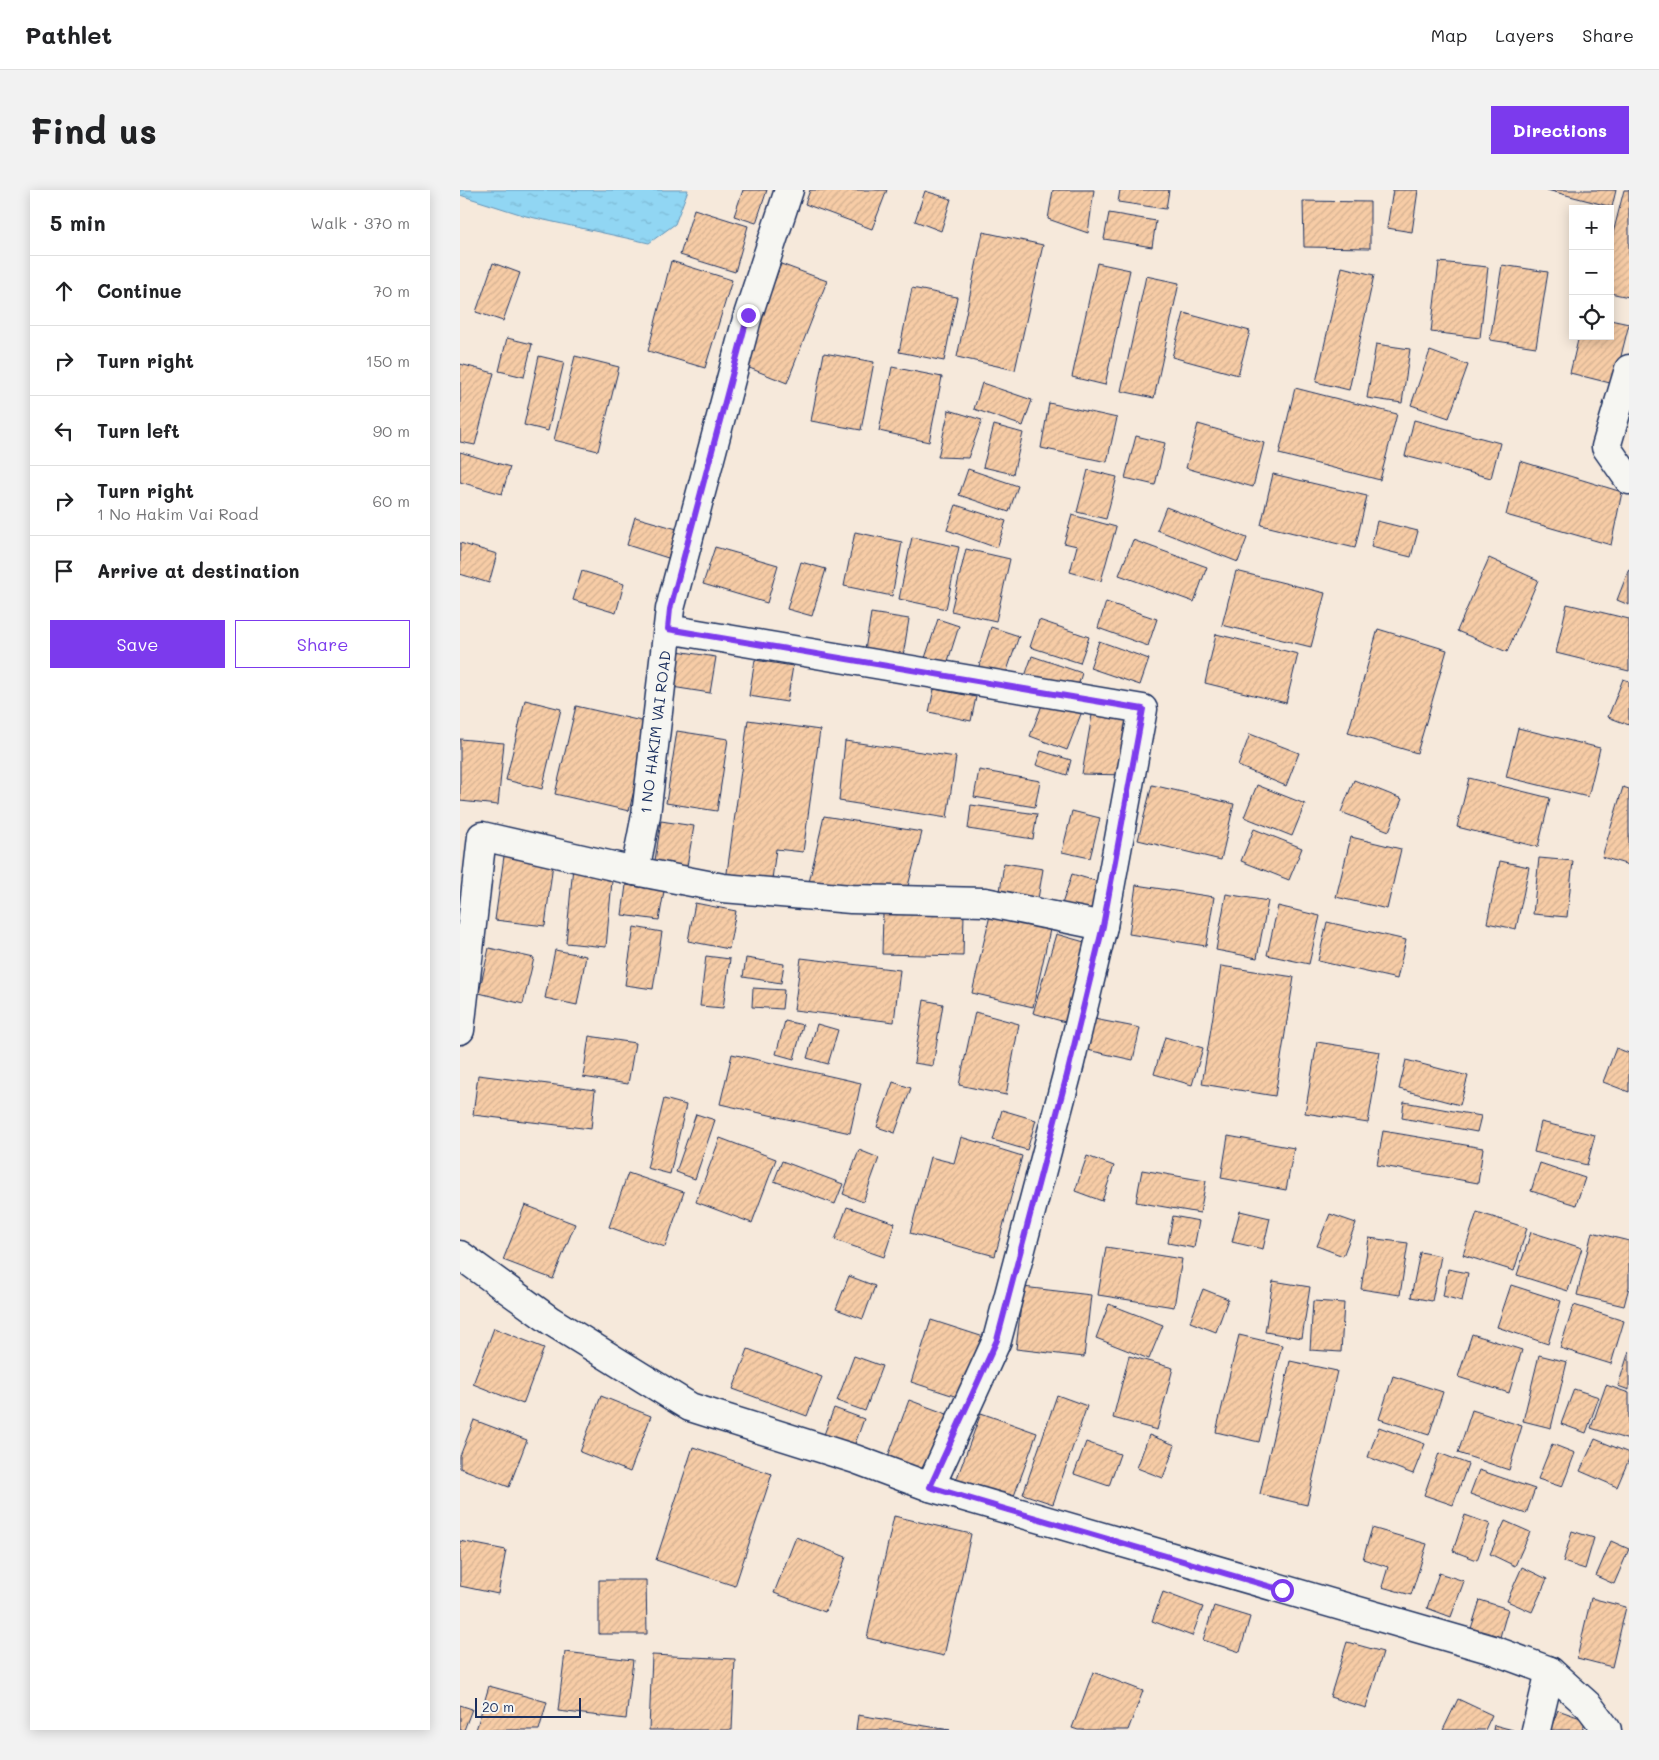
<!DOCTYPE html>
<html lang="en">
<head>
<meta charset="utf-8">
<style>
  :root { --surface:#fff; --page:#f2f2f2; --text:#202124; --muted:#757577; --line:#e0e0e0; --accent:#7c3aed }
  body { margin:0; font-family:Mali,sans-serif; background:var(--page); color:var(--text) }
  .controls { position:absolute; right:15px; top:15px; display:grid; overflow:hidden; border-radius:0px; box-shadow:0 2px 12px #0003 }
  .controls button { width:45px; height:45px; display:grid; place-items:center; padding:0; border:0; border-bottom:1px solid var(--line); background:var(--surface); color:var(--text); font:25px sans-serif }
  .scale { position:absolute; left:15px; bottom:12px; width:106px; box-sizing:border-box; padding-left:5px; border:2px solid #1b2f5e; border-top:0; font-size:14px; line-height:18px; white-space:nowrap; color:#1b2f5e; -webkit-text-stroke:4px #f6f6f2; paint-order:stroke }
  .stop { position:absolute; width:15px; height:15px; margin:-11px; border:4px solid #7c3aed; border-radius:50%; background:#fff }
  .stop.end { background:#7c3aed; border-color:#fff; box-shadow:0 1px 5px #0008 }
  .list { margin:0; padding:0; list-style:none }
  h2 { display:flex; justify-content:space-between; align-items:center; height:65px; margin:0; padding:0 20px; font-size:21px }
  h2 small { font-size:16px; font-weight:400; color:var(--muted) }
  .list li { display:grid; grid-template-columns:32px 1fr auto; gap:15px; align-items:center; box-sizing:border-box; height:70px; padding:0 20px; border-top:1px solid var(--line) }
  .list b { display:block; font-size:19px; white-space:nowrap }
  .list p { margin:0; font-size:16px; white-space:nowrap; color:var(--muted) }
  .list em { font-size:16px; font-style:normal; color:var(--muted) }
  .actions { display:flex; gap:10px; padding:15px 20px }
  .actions a { flex:1; padding:11px 0; border:1px solid var(--accent); border-radius:0px; text-align:center; font-size:18px; color:var(--accent) }
  .actions .main { background:var(--accent); color:#fff }
  .icon { flex:none; width:28px; height:28px; fill:none; stroke:currentColor; stroke-width:2; stroke-linecap:round; stroke-linejoin:round }
  .map { position:relative; flex:none; width:1169px; height:1540px; overflow:hidden; border-radius:0px }
  header { display:flex; align-items:center; gap:30px; box-sizing:border-box; height:70px; padding:0 25px; background:var(--surface); border-bottom:1px solid var(--line) }
  header strong { font-size:24px }
  nav { display:flex; gap:28px; margin-inline-start:auto; font-size:18px }
  .intro { display:flex; align-items:center; justify-content:space-between; box-sizing:border-box; height:120px; padding:0 30px }
  h1 { margin:0; font-size:35px }
  .button { padding:12px 22px; border-radius:0px; background:var(--accent); color:#fff; font-size:18px; font-weight:700 }
  main { display:flex; gap:30px; padding:0 30px }
  aside { flex:1; background:var(--surface); border-radius:0px; box-shadow:0 2px 12px #0003 }
  .map>svg:first-child { display:block }
</style>
</head>
<body>
<header>
<strong>Pathlet</strong>
<nav><a>Map</a><a>Layers</a><a>Share</a></nav>
</header>
<div class="intro"><h1>Find us</h1><a class="button">Directions</a></div>
<main>
<aside>
<h2>5 min<small>Walk · 370 m</small></h2>
<ul class="list">
<li><svg class="icon" aria-label="ahead" viewBox="0 0 24 24"><path d="M12 20V5M6 11l6-6 6 6"/></svg><div><b>Continue</b></div><em>70 m</em></li>
<li><svg class="icon" aria-label="right" viewBox="0 0 24 24"><path d="M7 20v-9h11M14 6l5 5-5 5"/></svg><div><b>Turn right</b></div><em>150 m</em></li>
<li><svg class="icon" aria-label="left" viewBox="0 0 24 24"><path d="M17 20v-9H6M10 6l-5 5 5 5"/></svg><div><b>Turn left</b></div><em>90 m</em></li>
<li><svg class="icon" aria-label="right" viewBox="0 0 24 24"><path d="M7 20v-9h11M14 6l5 5-5 5"/></svg><div><b>Turn right</b><p>1 No Hakim Vai Road</p></div><em>60 m</em></li>
<li><svg class="icon" aria-label="arrive" viewBox="0 0 24 24"><path d="M6 21V4h12l-3 4 3 4H6"/></svg><div><b>Arrive at destination</b></div></li>
</ul>
<div class="actions"><a class="main">Save</a><a>Share</a></div>
</aside>
<div class="map">
<svg width="1169" height="1540" viewBox="0 0 1169 1540">
  <defs>
    <pattern id="water-ripples" width="26" height="14" patternUnits="userSpaceOnUse" patternTransform="scale(1.25)"><rect width="26" height="14" fill="#91d6f3"/><path d="M2 4q2-2 4 0t4 0M15 11q2-2 4 0t4 0" fill="none" stroke="#7cb8d3"/></pattern>
    <pattern id="building-hatch" width="6" height="6" patternUnits="userSpaceOnUse" patternTransform="scale(1.25)"><rect width="6" height="6" fill="#f7cca6"/><path d="M-1 1l2-2M0 6l6-6M5 7l2-2" fill="none" stroke="#d3b091"/></pattern>
  </defs>
  <rect width="100%" height="100%" fill="#f6e9db"/>
  <filter id="ink" filterUnits="userSpaceOnUse"><feTurbulence type="fractalNoise" baseFrequency=".02" numOctaves="2"/><feDisplacementMap in="SourceGraphic" scale="10" xChannelSelector="R" yChannelSelector="G"/><feConvolveMatrix kernelMatrix="1 2 1 2 8 2 1 2 1" color-interpolation-filters="sRGB"/></filter>
  <g filter="url(#ink)">
    <path fill="url(#water-ripples)" stroke="#6293b7" d="M0,0h228l-13,34 -26,19 -123,-27 -66,-21z"/>
    <g fill="url(#building-hatch)" stroke="#1b2f5e">
      <path d="M283,0h24l-11,33 -22,-7z"/>
      <path d="M350,0h77l-15,39 -67,-25z"/>
      <path d="M593,0h41l-6,43 -40,-14z"/>
      <path d="M660,0h49l-3,19 -48,-7z"/>
      <path d="M933,0h25l-6,42 -25,-4z"/>
      <path d="M1087,0h69l-4,17z"/>
      <path d="M1164,0h5v107l-19,-4v-48z"/>
      <path d="M465,1l26,8 -10,32 -26,-10z"/>
      <path d="M843,11l67,1v46l-66,-1z"/>
      <path d="M234,19l54,17 -13,46 -55,-17z"/>
      <path d="M649,23l47,8 -4,26 -48,-8z"/>
      <path d="M523,42l60,13 -28,125 -58,-13z"/>
      <path d="M211,71l61,19 -27,88 -57,-17z"/>
      <path d="M979,72l49,5 -8,71 -49,-6z"/>
      <path d="M33,73l27,10 -17,48 -27,-9z"/>
      <path d="M637,73l33,7 -25,115 -33,-8z"/>
      <path d="M321,74l46,17 -40,102 -45,-18z"/>
      <path d="M1042,75l46,7 -12,75 -46,-7z"/>
      <path d="M882,77l32,8 -25,115 -33,-8z"/>
      <path d="M686,86l33,7 -25,115 -33,-7z"/>
      <path d="M452,98l45,9 -13,64 -45,-9z"/>
      <path d="M724,123l66,18 -12,44 -66,-18z"/>
      <path d="M1150,130l19,4 -15,60 -44,-11 9,-37h31z"/>
      <path d="M47,148l25,6 -8,33 -25,-6z"/>
      <path d="M916,154l34,5 -8,54 -35,-5z"/>
      <path d="M970,161l38,14 -19,53 -38,-13z"/>
      <path d="M364,163l50,9 -13,68 -50,-9z"/>
      <path d="M79,166l25,6 -16,69 -24,-6z"/>
      <path d="M115,166l44,11 -21,84 -44,-11z"/>
      <path d="M0,174l34,9 -19,72 -15,-3z"/>
      <path d="M432,177l50,10 -13,65 -50,-11z"/>
      <path d="M522,193l50,17 -9,26 -49,-17z"/>
      <path d="M835,198l102,26 -17,66 -101,-26z"/>
      <path d="M589,213l68,15 -10,44 -66,-14z"/>
      <path d="M489,220l33,10 -14,38 -30,-1z"/>
      <path d="M954,230l86,23 -9,35 -86,-22z"/>
      <path d="M738,234l66,19 -11,44 -67,-19z"/>
      <path d="M534,235l29,8 -10,41 -30,-7z"/>
      <path d="M676,246l29,7 -10,42 -30,-7z"/>
      <path d="M0,262l50,15 -8,27 -42,-12z"/>
      <path d="M1060,271l102,31 -11,53 -105,-30z"/>
      <path d="M508,279l50,17 -9,26 -50,-17z"/>
      <path d="M628,280l29,7 -11,42 -29,-7z"/>
      <path d="M813,284l94,22 -12,52 -94,-23z"/>
      <path d="M496,315l50,16 -9,27 -50,-18z"/>
      <path d="M706,317l81,31 -9,24 -81,-32z"/>
      <path d="M612,325l44,12 -15,54 -31,-9 7,-26 -13,-3z"/>
      <path d="M175,327l42,12 -9,29 -41,-13z"/>
      <path d="M917,331l41,10 -7,26 -40,-10z"/>
      <path d="M395,342l47,10 -10,54 -48,-10z"/>
      <path d="M452,347l47,10 -13,62 -47,-10z"/>
      <path d="M673,350l74,27 -13,35 -75,-27z"/>
      <path d="M0,353l37,11 -8,29 -29,-9z"/>
      <path d="M255,357l63,18 -11,38 -64,-19z"/>
      <path d="M506,359l44,10 -14,62 -45,-10z"/>
      <path d="M1029,368l49,22 -31,72 -50,-21z"/>
      <path d="M341,372l25,7 -14,47 -25,-7z"/>
      <path d="M1169,379v36l-12,-5z"/>
      <path d="M122,381l42,13 -8,29 -43,-13z"/>
      <path d="M776,381l89,22 -14,54 -89,-22z"/>
      <path d="M646,412l51,17 -9,27 -50,-18z"/>
      <path d="M1107,414l62,15v52l-73,-18z"/>
      <path d="M411,423l38,6 -6,37 -38,-6z"/>
      <path d="M478,429l21,7 -17,54 -22,-7z"/>
      <path d="M579,430l50,17 -9,26 -50,-16z"/>
      <path d="M531,437l28,9 -18,52 -26,-9z"/>
      <path d="M918,439l69,21 -30,103 -69,-20z"/>
      <path d="M756,444l82,20 -12,49 -81,-20z"/>
      <path d="M639,451l50,18 -9,26 -50,-17z"/>
      <path d="M217,461l39,6 -6,36 -38,-6z"/>
      <path d="M572,466l50,17 -8,27 -51,-18z"/>
      <path d="M295,470l38,6 -6,36 -38,-6z"/>
      <path d="M1163,489l6,2v44l-21,-8z"/>
      <path d="M474,499l42,8 -5,24 -42,-9z"/>
      <path d="M65,510l36,9 -19,80 -36,-9z"/>
      <path d="M584,510l37,14 -14,36 -37,-14z"/>
      <path d="M116,516l74,17 -21,88 -74,-17z"/>
      <path d="M632,525l42,3 -8,57 -44,-1z"/>
      <path d="M288,530l72,10 -17,122 -27,-3 -5,38 -45,-7z"/>
      <path d="M1058,538l82,20 -12,49 -82,-20z"/>
      <path d="M217,541l51,8 -11,72 -51,-8z"/>
      <path d="M790,544l49,19 -13,33 -48,-20z"/>
      <path d="M0,549l44,4 -6,62 -38,-4z"/>
      <path d="M385,551l111,16 -9,61 -108,-17z"/>
      <path d="M581,561l30,9 -4,15 -31,-10z"/>
      <path d="M519,580l61,11 -5,26 -61,-10z"/>
      <path d="M1009,588l81,20 -12,49 -81,-20z"/>
      <path d="M894,590l48,19 -13,32 -48,-19z"/>
      <path d="M692,595l82,19 -13,56 -83,-20z"/>
      <path d="M797,595l48,19 -13,32 -48,-19z"/>
      <path d="M1163,597l6,2v76l-27,-8z"/>
      <path d="M511,615l66,9 -4,25 -65,-10z"/>
      <path d="M612,621l28,7 -10,40 -28,-6z"/>
      <path d="M364,626l98,16 -15,58 -99,-3z"/>
      <path d="M201,631l33,5 -8,46 -32,-5z"/>
      <path d="M794,639l48,19 -13,32 -48,-19z"/>
      <path d="M891,647l50,12 -14,60 -51,-12z"/>
      <path d="M44,666l49,7 -8,63 -50,-6z"/>
      <path d="M1079,668l34,3 -6,56 -34,-3z"/>
      <path d="M1040,671l29,6 -13,62 -29,-6z"/>
      <path d="M544,673l39,6 -6,36 -38,-6z"/>
      <path d="M113,676l40,4 -7,77 -40,-4z"/>
      <path d="M612,684l27,8 -12,39 -28,-8z"/>
      <path d="M166,695l38,6 -5,29 -37,-5z"/>
      <path d="M676,695l78,12 -8,49 -77,-12z"/>
      <path d="M766,704l42,7 -11,57 -41,-8z"/>
      <path d="M235,713l41,8 -7,38 -41,-8z"/>
      <path d="M818,716l42,10 -11,48 -42,-9z"/>
      <path d="M531,721l60,14 -18,82 -61,-14z"/>
      <path d="M423,722l81,2 -1,42 -81,-2z"/>
      <path d="M867,732l79,18 -9,39 -79,-18z"/>
      <path d="M174,737l28,5 -9,57 -28,-4z"/>
      <path d="M596,744l32,9 -23,79 -32,-9z"/>
      <path d="M29,758l45,10 -11,46 -44,-11z"/>
      <path d="M95,760l31,6 -9,49 -32,-7z"/>
      <path d="M246,766l24,3 -7,49 -23,-2z"/>
      <path d="M286,768l38,6 -3,19 -38,-6z"/>
      <path d="M341,768l99,12 -6,52 -100,-12z"/>
      <path d="M761,776l73,11 -19,119 -73,-12z"/>
      <path d="M293,798l31,2 -2,19 -30,-2z"/>
      <path d="M464,810l19,4 -10,62 -19,-3z"/>
      <path d="M515,822l44,12 -13,71 -47,-10z"/>
      <path d="M634,829l46,9 -7,32 -46,-10z"/>
      <path d="M325,831l18,4 -9,34 -18,-5z"/>
      <path d="M357,834l21,6 -10,34 -21,-6z"/>
      <path d="M129,846l46,7 -7,41 -45,-7z"/>
      <path d="M705,847l38,11 -11,37 -38,-11z"/>
      <path d="M857,852l63,10 -12,71 -63,-10z"/>
      <path d="M1156,858l13,5v39l-26,-10z"/>
      <path d="M272,864l129,29 -11,50 -130,-29z"/>
      <path d="M946,870l62,16 -8,29 -61,-16z"/>
      <path d="M18,885l117,15 -4,39 -118,-14z"/>
      <path d="M433,892l18,6 -16,45 -18,-6z"/>
      <path d="M204,909l22,6 -16,69 -23,-6z"/>
      <path d="M944,912l77,14 -4,16 -75,-14z"/>
      <path d="M542,920l34,10 -9,30 -34,-10z"/>
      <path d="M236,924l19,6 -20,59 -19,-7z"/>
      <path d="M1081,932l54,13 -8,30 -53,-13z"/>
      <path d="M923,941l100,17 -5,35 -101,-18z"/>
      <path d="M768,946l66,12 -8,42 -65,-12z"/>
      <path d="M501,947l61,19 -27,100 -85,-23 20,-76 24,6z"/>
      <path d="M260,948l56,21 -24,64 -56,-21z"/>
      <path d="M399,960l20,8 -16,44 -20,-8z"/>
      <path d="M627,966l27,10 -12,35 -27,-10z"/>
      <path d="M322,971l61,23 -8,20 -61,-23z"/>
      <path d="M1080,973l45,15 -9,27 -45,-14z"/>
      <path d="M682,980l64,11 -6,32 -64,-11z"/>
      <path d="M168,983l56,19 -19,55 -56,-20z"/>
      <path d="M65,1015l50,19 -22,55 -50,-19z"/>
      <path d="M387,1017l48,16 -11,34 -49,-17z"/>
      <path d="M780,1021l30,7 -7,31 -31,-7z"/>
      <path d="M1017,1022l50,16 -13,43 -51,-16z"/>
      <path d="M870,1024l26,9 -13,33 -26,-10z"/>
      <path d="M713,1026l26,5 -5,27 -26,-5z"/>
      <path d="M1071,1042l51,16 -14,43 -51,-16z"/>
      <path d="M1132,1042l37,9v46l-5,19 -47,-11z"/>
      <path d="M909,1048l39,5 -8,52 -39,-6z"/>
      <path d="M646,1057l76,12 -8,48 -76,-12z"/>
      <path d="M960,1062l21,4 -9,45 -21,-4z"/>
      <path d="M988,1079l20,4 -6,28 -19,-5z"/>
      <path d="M389,1086l26,10 -12,33 -27,-10z"/>
      <path d="M813,1091l37,6 -8,51 -37,-6z"/>
      <path d="M1051,1095l50,16 -13,43 -51,-17z"/>
      <path d="M563,1097l68,8 -7,62 -68,-8z"/>
      <path d="M743,1099l25,10 -12,33 -26,-10z"/>
      <path d="M853,1111l31,2 -3,49 -31,-2z"/>
      <path d="M649,1114l54,21 -14,34 -53,-21z"/>
      <path d="M1114,1115l50,16 -13,43 -51,-16z"/>
      <path d="M471,1130l59,19 -20,62 -59,-19z"/>
      <path d="M34,1138l50,20 -21,56 -50,-20z"/>
      <path d="M1012,1144l50,16 -13,43 -51,-16z"/>
      <path d="M779,1145l43,10 -23,97 -43,-10z"/>
      <path d="M288,1159l74,28 -15,39 -74,-27z"/>
      <path d="M1169,1161v39l-11,-4z"/>
      <path d="M1079,1165l28,7 -16,66 -28,-7z"/>
      <path d="M394,1166l28,10 -17,45 -28,-10z"/>
      <path d="M669,1166l44,12 -16,62 -44,-12z"/>
      <path d="M830,1171l47,10 -30,134 -47,-11z"/>
      <path d="M933,1186l50,16 -14,43 -50,-16z"/>
      <path d="M1146,1195l23,8v47l-38,-12z"/>
      <path d="M1114,1199l25,8 -13,36 -25,-9z"/>
      <path d="M597,1205l30,11 -34,98 -30,-10z"/>
      <path d="M141,1206l50,20 -21,56 -50,-20z"/>
      <path d="M449,1210l38,14 -22,63 -39,-15z"/>
      <path d="M374,1218l30,11 -12,33 -30,-12z"/>
      <path d="M1012,1220l50,16 -13,44 -51,-17z"/>
      <path d="M521,1223l56,20 -27,74 -56,-21z"/>
      <path d="M14,1230l53,20 -18,47 -49,-19v-12z"/>
      <path d="M919,1237l46,17 -12,30 -45,-17z"/>
      <path d="M689,1245l26,10 -12,33 -26,-10z"/>
      <path d="M1135,1249l34,14v6l-12,28 -37,-16z"/>
      <path d="M626,1252l34,12 -11,32 -35,-12z"/>
      <path d="M1092,1254l23,9 -13,34 -24,-8z"/>
      <path d="M233,1257l79,27 -37,112 -79,-26z"/>
      <path d="M979,1263l29,11 -15,41 -29,-10z"/>
      <path d="M1019,1280l56,19 -9,25 -56,-20z"/>
      <path d="M1005,1325l25,9 -13,36 -24,-9z"/>
      <path d="M434,1326l77,18 -27,122 -77,-18z"/>
      <path d="M1045,1331l25,11 -15,34 -25,-12z"/>
      <path d="M912,1338l55,16 -16,51 -29,-8 6,-20 -25,-8z"/>
      <path d="M1112,1341l22,7 -9,31 -22,-7z"/>
      <path d="M336,1347l50,20 -21,55 -51,-19z"/>
      <path d="M0,1351l46,9 -8,44 -38,-8z"/>
      <path d="M1151,1351l18,8 -15,35 -18,-8z"/>
      <path d="M1062,1377l25,12 -15,33 -25,-11z"/>
      <path d="M979,1383l25,8 -13,36 -24,-9z"/>
      <path d="M139,1390h47l1,54h-48z"/>
      <path d="M703,1402l40,15 -11,29 -40,-15z"/>
      <path d="M1131,1408l35,9 -14,60 -35,-9z"/>
      <path d="M1020,1410l28,9 -10,35 -29,-9z"/>
      <path d="M754,1416l36,11 -10,35 -37,-12z"/>
      <path d="M887,1452l36,10 -17,56 -36,-11z"/>
      <path d="M105,1462l68,8 -7,59 -68,-8z"/>
      <path d="M192,1465l83,4 -3,71h-83z"/>
      <path d="M633,1482l50,19 -15,39h-50l-6,-2z"/>
      <path d="M29,1496l58,16 -8,28h-63z"/>
      <path d="M998,1509l34,16 -7,15h-42z"/>
      <path d="M0,1515l12,4 -8,21h-4z"/>
      <path d="M1098,1520l28,10 -4,10h-32z"/>
      <path d="M398,1525l92,15h-94z"/>
      <path d="M1034,1535l19,5h-20z"/>
    </g>
    <g fill="none" stroke-linecap="round" stroke-linejoin="round">
      <g stroke="#1b2f5e" stroke-width="31">
        <g id="minor">
          <path d="M1169,179l-23,78 23,33"/>
          <path d="M208,439l475,80 -40,217 -36,149 -70,265 -67,147"/>
          <path d="M175,681l11,-56 24,-206 78,-294 41,-125"/>
          <path d="M0,840l22,-194 153,35 88,17 128,11 134,3 118,24"/>
          <path d="M1076,1540l14,-59"/>
        </g>
      </g>
      <g stroke="#1b2f5e" stroke-width="31">
        <path id="tertiary" d="M0,1065l91,66 139,86 165,52 75,28 563,163 57,21 39,35 18,24"/>
      </g>
      <use href="#minor" stroke="#f6f6f2" stroke-width="28"/>
      <use href="#tertiary" stroke="#f6f6f2" stroke-width="28"/>
    </g>
  </g>
  <g fill="none" stroke-linecap="round" stroke-linejoin="round" filter="url(#ink)">
    <path stroke="#7c3aed" stroke-width="6" d="M288,125l-78,294 -2,20 475,80 -40,217 -36,149 -70,265 -67,147 352,103"/>
  </g>
  <g text-anchor="middle" dominant-baseline="central" stroke-width="4" stroke-linejoin="round" paint-order="stroke">
    <g font-size="15" fill="#1b2f5e" stroke="#f6f6f2">
      <text transform="translate(195 542) rotate(-83)">1 NO HAKIM VAI ROAD</text>
    </g>
  </g>
</svg>
<div class="controls">
<button>+</button>
<button>−</button>
<button><svg class="icon" aria-label="locate" viewBox="0 0 24 24"><circle cx="12" cy="12" r="6"/><path d="M12 2v4M12 18v4M2 12h4M18 12h4"/></svg></button>
</div>
<div class="scale">20 m</div>
<div class="stop" style="left:822px;top:1400px"></div>
<div class="stop end" style="left:288px;top:125px"></div>
</div>
</main>
</body>
</html>
